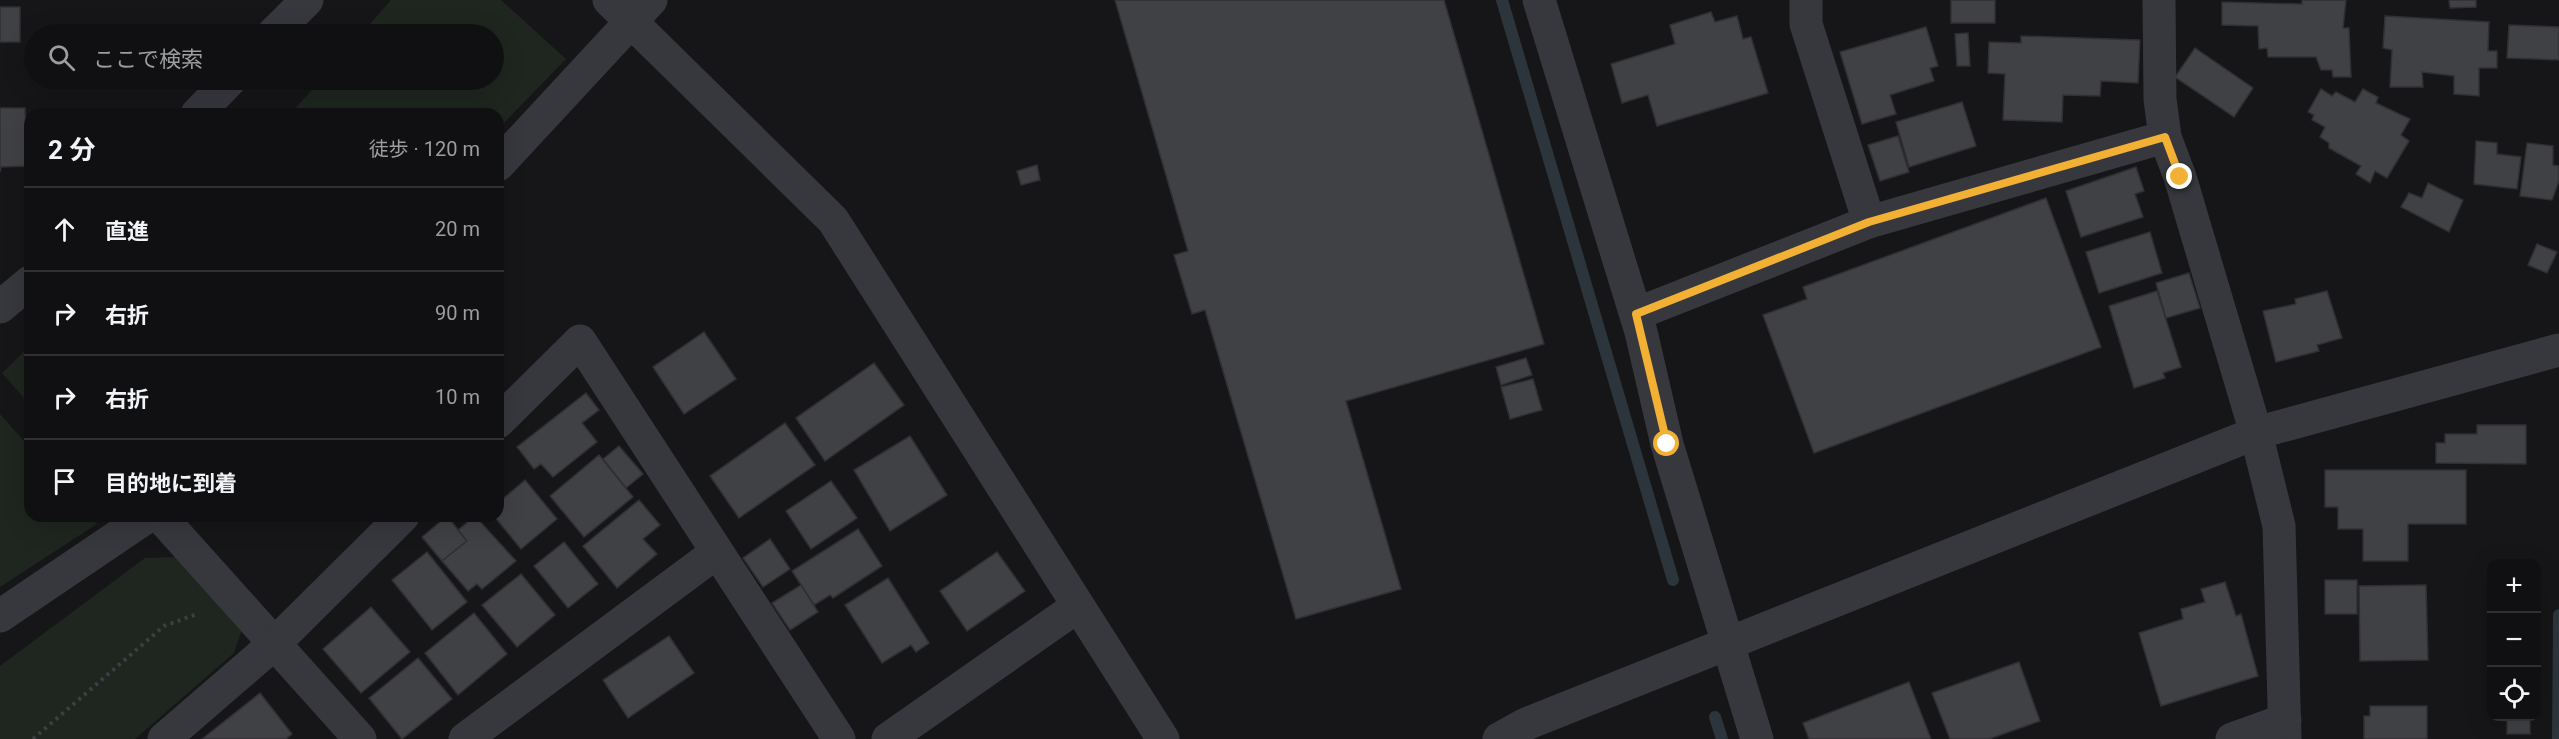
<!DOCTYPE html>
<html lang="ja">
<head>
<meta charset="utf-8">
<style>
  :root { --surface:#101012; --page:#1e1e20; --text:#f1f3f6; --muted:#9c9d9f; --line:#303032 }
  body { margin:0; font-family:Roboto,"Noto Sans JP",sans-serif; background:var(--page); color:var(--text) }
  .controls { position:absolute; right:18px; bottom:18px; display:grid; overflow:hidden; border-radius:12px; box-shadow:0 6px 24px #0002 }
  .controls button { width:54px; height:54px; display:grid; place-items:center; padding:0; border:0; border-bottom:2px solid var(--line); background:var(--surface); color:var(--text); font:30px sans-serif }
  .stop { position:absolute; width:18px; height:18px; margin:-14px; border:4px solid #f2b134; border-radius:50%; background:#fff }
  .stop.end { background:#f2b134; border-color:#fff; box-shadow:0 2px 6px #0008 }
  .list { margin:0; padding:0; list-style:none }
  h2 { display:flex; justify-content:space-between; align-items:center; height:78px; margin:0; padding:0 24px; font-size:26px }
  h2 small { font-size:20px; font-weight:400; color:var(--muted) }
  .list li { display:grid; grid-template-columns:39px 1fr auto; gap:18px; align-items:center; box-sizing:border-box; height:84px; padding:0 24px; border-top:2px solid var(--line) }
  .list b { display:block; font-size:22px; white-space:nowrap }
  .list em { font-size:20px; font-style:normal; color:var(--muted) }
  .icon { flex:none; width:33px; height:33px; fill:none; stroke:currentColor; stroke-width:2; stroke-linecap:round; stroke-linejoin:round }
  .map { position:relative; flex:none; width:2559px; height:739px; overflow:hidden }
  .search { position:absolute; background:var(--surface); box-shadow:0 6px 24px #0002; left:24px; top:24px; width:480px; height:66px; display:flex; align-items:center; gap:15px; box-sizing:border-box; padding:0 21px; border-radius:33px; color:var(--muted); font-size:22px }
  .panel { position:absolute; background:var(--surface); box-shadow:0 6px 24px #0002; left:24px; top:108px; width:480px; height:414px; border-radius:18px }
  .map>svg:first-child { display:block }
</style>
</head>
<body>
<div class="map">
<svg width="2559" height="739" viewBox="0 0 2559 739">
  <rect width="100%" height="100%" fill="#161618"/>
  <g fill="#1e261f">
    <path d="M391,0h110l65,59 -68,70v-15h-208l31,-34h173v-46h-133z"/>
    <path d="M30,346v59l-28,-32z"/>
    <path d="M0,414l30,34v68h60l7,8 -97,63z"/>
    <path d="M176,557l66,72 -8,24 -99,86h-135v-73l145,-108z"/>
  </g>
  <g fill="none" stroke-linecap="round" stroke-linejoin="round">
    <g stroke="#2c353c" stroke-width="12">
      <path d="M1502,0l171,580"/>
      <path d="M1715,717l7,22"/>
      <path d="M2558,739l1,-124"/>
    </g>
  </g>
  <g fill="#404145" stroke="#303034" stroke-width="1.5">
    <path d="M1115,0h329l100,344 -198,57 55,188 -105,30 -91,-309 -13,4 -18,-59 14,-4z"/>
    <rect x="1951" y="0" width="44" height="23"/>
    <path d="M2302,0h44l-3,28h6l2,49h-18l-1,-7h-11l-5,-13h-48l-1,-9 -8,1 -1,-23 -36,-1v-23l80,2z"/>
    <path d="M2449,0h27v7l-26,1z"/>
    <rect x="0" y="7" width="20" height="35"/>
    <path d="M1711,12l4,10 22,-6 6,23 8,-2 17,56 -111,33 -9,-31 -26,8 -11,-39 64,-20 -5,-19z"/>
    <path d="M2385,16l104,6 -1,29h9v17h-18v28l-25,-2v-18l-32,-4 1,15h-33l2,-37 -9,-2z"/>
    <path d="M2509,25l50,2v33l-52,-2z"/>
    <path d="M1926,27l12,39 -8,2 4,13 -44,14 6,19 -34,10 -22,-72z"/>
    <path d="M1968,33l2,33h-13l-2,-32z"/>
    <path d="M2021,36l119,4 -2,43 -37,-2 -1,15 -37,-1 -1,27 -59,-2 2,-46 -17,-1 1,-31 32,1z"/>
    <path d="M2195,48l58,40 -19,29 -59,-40z"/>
    <path d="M2321,89l11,7 4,-4 19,10 8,-13 15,8 -2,6 34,16 -9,16 8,6 -22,37 -12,-7 -5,12 -14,-9 5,-8 -32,-18v-5l-9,-6 5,-10 -13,-7 2,-5 -6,-3z"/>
    <path d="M1962,102l14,44 -67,21 -13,-45z"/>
    <path d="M0,108h25l2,58 -26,1 -1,5z"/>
    <path d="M1898,136l11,36 -29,9 -12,-36z"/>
    <path d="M2476,141l21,2v11l24,3 -4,32 -43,-5z"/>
    <path d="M2527,143l26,3v19l6,1v15l-7,19 -32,-4z"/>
    <path d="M1037,165l3,15 -19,5 -4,-14z"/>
    <path d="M2136,167l8,24 -9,3 8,23 -62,20 -15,-46z"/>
    <path d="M2428,183l35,17 -14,32 -48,-25 8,-14 13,5z"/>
    <path d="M2046,198l55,149 -287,106 -51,-138 44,-16 -4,-12z"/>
    <path d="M2150,232l12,41 -63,20 -13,-41z"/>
    <path d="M2537,244l20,8 -10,21 -19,-8z"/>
    <path d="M2189,273l11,35 -34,10 -10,-35z"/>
    <path d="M2157,291l24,76 -18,6 2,5 -31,10 -25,-82z"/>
    <path d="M2327,291l15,47 -25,7 2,6 -43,11 -13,-51 33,-7 -1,-5z"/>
    <path d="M704,332l32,47 -52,35 -31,-47z"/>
    <path d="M1526,358l6,17 -31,10 -5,-18z"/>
    <path d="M874,363l30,42 -79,56 -29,-43z"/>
    <path d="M1533,379l9,31 -32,9 -9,-32z"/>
    <path d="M586,393l13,17 -17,13 15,19 -44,35 -12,-13 -7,5 -17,-22z"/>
    <path d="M785,423l30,42 -76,53 -29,-42z"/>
    <path d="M2477,425h49v39l-90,-1v-20h9v-9h32z"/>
    <path d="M910,436l37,59 -57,36 -36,-61z"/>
    <path d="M619,446l24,28 -17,14 -23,-29z"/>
    <path d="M599,455l34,42 -49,40 -34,-41z"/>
    <path d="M2325,470h141v54h-58v37h-45v-32h-25v-22h-13z"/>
    <path d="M525,480l32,39 -36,30 -27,-33h4v-13z"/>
    <path d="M831,481l26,37 -46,31 -25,-38z"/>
    <path d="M639,500l21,25 -17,14 14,15 -40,34 -34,-42z"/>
    <path d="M447,516l20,25 -25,20 -20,-24z"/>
    <path d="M475,516l41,45 -34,28 -5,-5 -9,7 -26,-30 25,-20 -9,-11z"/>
    <path d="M858,529l24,37 -49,32 -3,-3 -16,10 -22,-34z"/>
    <path d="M770,539l20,30 -27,18 -20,-29z"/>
    <path d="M564,542l34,42 -30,24 -34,-42z"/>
    <path d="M427,552l40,50 -35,28 -40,-50z"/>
    <path d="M997,552l28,39 -58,40 -27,-40z"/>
    <path d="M521,574l34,41 -38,32 -35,-42z"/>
    <path d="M888,578l41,65 -13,9 -5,-7 -29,18 -37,-58z"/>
    <rect x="2325" y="580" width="32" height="34"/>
    <path d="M2225,582l11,34 5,-2 17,62 -97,30 -22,-73 44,-14 -2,-10 24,-7 -4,-13z"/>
    <path d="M801,585l17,27 -28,18 -18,-27z"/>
    <path d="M2426,585l2,75 -68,1 -1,-75z"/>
    <path d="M371,607l39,45 -49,41 -38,-44z"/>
    <path d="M474,613l33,41 -49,41 -33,-42z"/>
    <path d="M669,636l25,37 -66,45 -25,-38z"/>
    <path d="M418,658l34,41 -50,40 -33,-41z"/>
    <path d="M2019,662l21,59 -51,18h-39l-18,-46z"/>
    <path d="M1909,682l22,57h-122l-6,-16z"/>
    <path d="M260,693l32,41 -6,5h-84z"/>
    <path d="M2370,706h57v33h-63v-23h6z"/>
    <rect x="2507" y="716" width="23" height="18"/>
  </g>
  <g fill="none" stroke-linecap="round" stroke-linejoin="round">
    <path stroke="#3d3f44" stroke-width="4" stroke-dasharray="3 4.5" stroke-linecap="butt" d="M33,739l131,-113 33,-12"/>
    <g stroke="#37383d" stroke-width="33">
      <path d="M609,0l224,220 330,519"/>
      <path d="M1539,0l102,332 26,112 90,295"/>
      <path d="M1806,0v24l63,198"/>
      <path d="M2159,0l1,99 5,38 15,40 76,256 23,93 6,213"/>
      <path d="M273,34l34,-34"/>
      <path d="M197,114l33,-34"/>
      <path d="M498,165l153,-165"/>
      <path d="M0,307l30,-25"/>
      <path d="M1636,314l233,-92 296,-85"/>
      <path d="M498,422l82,-81 259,398"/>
      <path d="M160,516l200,223"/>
      <path d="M0,616l148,-100"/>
      <path d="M164,739l110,-95 129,-128"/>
      <path d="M465,739l252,-187"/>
      <path d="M888,739l190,-133"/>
      <path d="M1499,739l27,-15 730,-291 303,-83"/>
      <path d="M2232,739l53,-19"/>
    </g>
  </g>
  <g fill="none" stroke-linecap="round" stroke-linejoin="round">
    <path stroke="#f2b134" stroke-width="8" d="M1667,444l-31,-130 233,-92 296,-85 15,40"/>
  </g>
</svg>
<div class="controls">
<button>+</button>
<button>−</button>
<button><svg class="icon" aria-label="locate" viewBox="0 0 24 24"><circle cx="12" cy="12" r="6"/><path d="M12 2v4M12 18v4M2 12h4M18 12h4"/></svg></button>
</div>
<div class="stop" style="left:1667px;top:444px"></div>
<div class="stop end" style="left:2180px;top:177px"></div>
<div class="search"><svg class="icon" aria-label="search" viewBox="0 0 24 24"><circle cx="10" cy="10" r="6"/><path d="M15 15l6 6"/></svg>ここで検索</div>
<section class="panel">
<h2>2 分<small>徒歩 · 120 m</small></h2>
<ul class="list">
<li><svg class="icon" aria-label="ahead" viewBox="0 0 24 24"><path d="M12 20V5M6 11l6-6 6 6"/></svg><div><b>直進</b></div><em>20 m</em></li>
<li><svg class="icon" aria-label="right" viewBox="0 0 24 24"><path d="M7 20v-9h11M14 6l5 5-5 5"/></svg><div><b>右折</b></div><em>90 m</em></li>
<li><svg class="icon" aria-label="right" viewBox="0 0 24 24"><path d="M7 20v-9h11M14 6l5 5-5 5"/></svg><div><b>右折</b></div><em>10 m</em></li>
<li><svg class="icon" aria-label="arrive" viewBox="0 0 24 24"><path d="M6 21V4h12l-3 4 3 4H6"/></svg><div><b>目的地に到着</b></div></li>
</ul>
</section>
</div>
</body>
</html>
